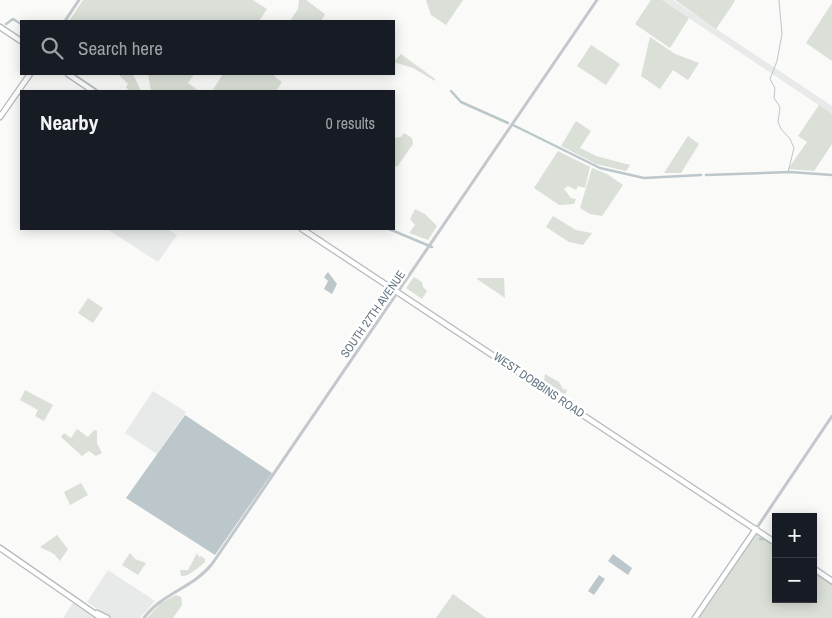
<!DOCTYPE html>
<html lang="en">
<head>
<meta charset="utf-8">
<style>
  :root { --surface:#171b24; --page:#20242c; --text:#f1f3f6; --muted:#9ea1a6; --line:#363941 }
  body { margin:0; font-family:"Archivo Narrow",sans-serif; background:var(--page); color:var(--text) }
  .controls { position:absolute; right:15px; bottom:15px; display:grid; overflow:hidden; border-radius:0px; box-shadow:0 2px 12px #0003 }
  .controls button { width:45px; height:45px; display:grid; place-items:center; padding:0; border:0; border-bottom:1px solid var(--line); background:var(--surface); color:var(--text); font:25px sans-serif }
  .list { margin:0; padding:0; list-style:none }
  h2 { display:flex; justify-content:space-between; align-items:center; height:65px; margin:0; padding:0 20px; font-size:21px }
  h2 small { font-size:16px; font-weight:400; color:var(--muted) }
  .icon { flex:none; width:28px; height:28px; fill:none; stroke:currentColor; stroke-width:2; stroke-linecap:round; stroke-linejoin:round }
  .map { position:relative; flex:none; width:832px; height:618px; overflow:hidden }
  .search { position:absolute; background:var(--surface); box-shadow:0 2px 12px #0003; left:20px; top:20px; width:375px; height:55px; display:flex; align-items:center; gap:12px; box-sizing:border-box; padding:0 18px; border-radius:0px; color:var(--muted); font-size:19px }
  .panel { position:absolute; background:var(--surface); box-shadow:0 2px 12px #0003; left:20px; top:90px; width:375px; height:140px; border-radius:0px }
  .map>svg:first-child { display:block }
</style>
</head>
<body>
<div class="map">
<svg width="832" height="618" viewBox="0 0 832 618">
  <rect width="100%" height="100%" fill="#fafaf8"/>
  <g fill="#e8e9e9">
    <path d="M662,0h11l159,106v8z"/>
    <path d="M107,229h60l10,6 -19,27z"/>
    <path d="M153,391l33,21 -29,42 -32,-21z"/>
    <path d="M108,570l47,31 -15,17h-30l-23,-16z"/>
    <path d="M74,601l24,17h-35z"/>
  </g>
  <g fill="#dadfd7">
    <path d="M83,0h170l14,9 -8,12h-190z"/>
    <path d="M299,0h7l19,14 -4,7h-31l8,-12z"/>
    <path d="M426,0h37l-17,25 -15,-10z"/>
    <path d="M651,0h11l27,18 -19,30 -35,-24z"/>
    <path d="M675,0h59l1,1 -19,28z"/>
    <path d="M832,3v58l-26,-18z"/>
    <path d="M650,37l25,17 24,9 -11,17 -15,-10 -13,19 -19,-13z"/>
    <path d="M591,45l29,19 -14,21 -29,-19z"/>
    <path d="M401,54l34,25v2l-22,-13 -19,-6z"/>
    <path d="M118,74h15l8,17h-12l-3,-4 2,-3z"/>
    <path d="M148,74h46l-6,9 11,8h-48z"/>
    <path d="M223,74h51l1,3 7,5 -6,9h-64z"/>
    <path d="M819,105l13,9v30l-18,27 -26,-2 19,-27 -9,-6z"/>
    <path d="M576,121l15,10 -11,17 16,8 34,9 -4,6 -30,-7 -35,-18z"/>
    <path d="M404,133l8,5 1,6 -16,23 -3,-2v-27l7,-1z"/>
    <path d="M688,136l11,8 -18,29h-17z"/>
    <path d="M558,151l32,16 -5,21 -7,-2 -2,4 -8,-4 -4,3 7,9 5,1 -2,5 -15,1 -25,-17z"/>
    <path d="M592,168l15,6 16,11 -21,31 -12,-2 -10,-6z"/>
    <path d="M415,209l10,5 12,12 -9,14 -19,-7 6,-8 -5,-6z"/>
    <path d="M553,216l23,14 16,3 -9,12 -14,-3 -23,-15z"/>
    <path d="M414,277l8,5 1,5 4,4 -5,8 -16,-11z"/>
    <path d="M477,278h27l1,20 -28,-19z"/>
    <path d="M88,298l15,10 -10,15 -15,-10z"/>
    <path d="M545,374l14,8 4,7 4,1 -2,5 -21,-14z"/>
    <path d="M25,390l28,15 -9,16 -9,-5 3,-6 -18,-10z"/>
    <path d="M77,429l11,8 6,-7 3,1v12l5,10 -6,3 -7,-5 -7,5 -21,-19 3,-4 7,5z"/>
    <path d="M81,483l7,12 -18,10 -6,-13z"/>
    <path d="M757,532l19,13v54h37v-28l19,13v34h-133z"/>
    <path d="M57,535l11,14 -8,12 -6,-7 -14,-7z"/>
    <path d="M130,553l5,6 11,4 -8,12 -16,-10z"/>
    <path d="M197,553l2,4 2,-1 4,3v3c-7,5 -15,15 -24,14l-1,-6h8z"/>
    <path d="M453,594l33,24h-50z"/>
    <path d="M176,595l5,2 1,8 -9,13h-26l14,-15z"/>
  </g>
  <g fill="#bbc7cb">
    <path d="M328,272l9,12 -5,10 -8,-5 4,-8 -4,-4z"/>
    <path d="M185,415l87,58 -57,82 -89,-57z"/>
    <path d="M613,554l19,14 -4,7 -20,-14z"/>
    <path d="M599,575l6,4 -11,16 -6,-4z"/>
  </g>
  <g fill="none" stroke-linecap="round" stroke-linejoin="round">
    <path stroke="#bbc7cb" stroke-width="1" d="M779,0l3,34 -5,27 -7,18 5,9 -1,10 6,9 -2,15 3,7 9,10 4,9 -6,24"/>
    <g stroke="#bbc7cb" stroke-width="2.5">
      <path d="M6,24l7,-5 8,5"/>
      <path d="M1,26l18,11"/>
      <path d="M73,74l25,17"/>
      <path d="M451,91l10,11 47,21"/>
      <path d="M513,125l87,43 44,10 57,-3"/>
      <path d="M706,175l84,-3 42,3"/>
      <path d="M389,229l43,18"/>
      <path d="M760,539h5l11,7"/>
      <path d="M813,571l19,13"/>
    </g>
    <g stroke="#b5babe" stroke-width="7">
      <g id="major">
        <path d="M0,27l21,14"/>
        <path d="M68,74l25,17"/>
        <path d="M0,117l30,-43"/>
        <path d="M302,229l474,314"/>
        <path d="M0,548l101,70"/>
        <path d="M813,568l19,13"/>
        <path d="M97,613l10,5"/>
        <path d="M695,618l61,-89"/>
      </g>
    </g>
    <g stroke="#c3c8cc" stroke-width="3">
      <path d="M65,21l14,-21"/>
      <path d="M756,529l76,-113"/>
      <path d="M144,618c18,-25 49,-30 68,-54l385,-564"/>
    </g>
    <use href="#major" stroke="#fff" stroke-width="4.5"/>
  </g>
  <g text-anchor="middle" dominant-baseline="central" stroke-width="5" stroke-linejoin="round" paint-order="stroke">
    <g font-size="12" fill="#657683" stroke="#fff">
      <text transform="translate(373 314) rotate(-55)">SOUTH 27TH AVENUE</text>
      <text transform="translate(539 385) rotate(34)">WEST DOBBINS ROAD</text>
    </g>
  </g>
</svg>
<div class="controls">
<button>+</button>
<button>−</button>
</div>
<div class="search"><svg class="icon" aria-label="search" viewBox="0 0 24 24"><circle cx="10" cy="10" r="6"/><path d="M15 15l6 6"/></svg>Search here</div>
<section class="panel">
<h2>Nearby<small>0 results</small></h2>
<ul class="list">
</ul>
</section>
</div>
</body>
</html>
